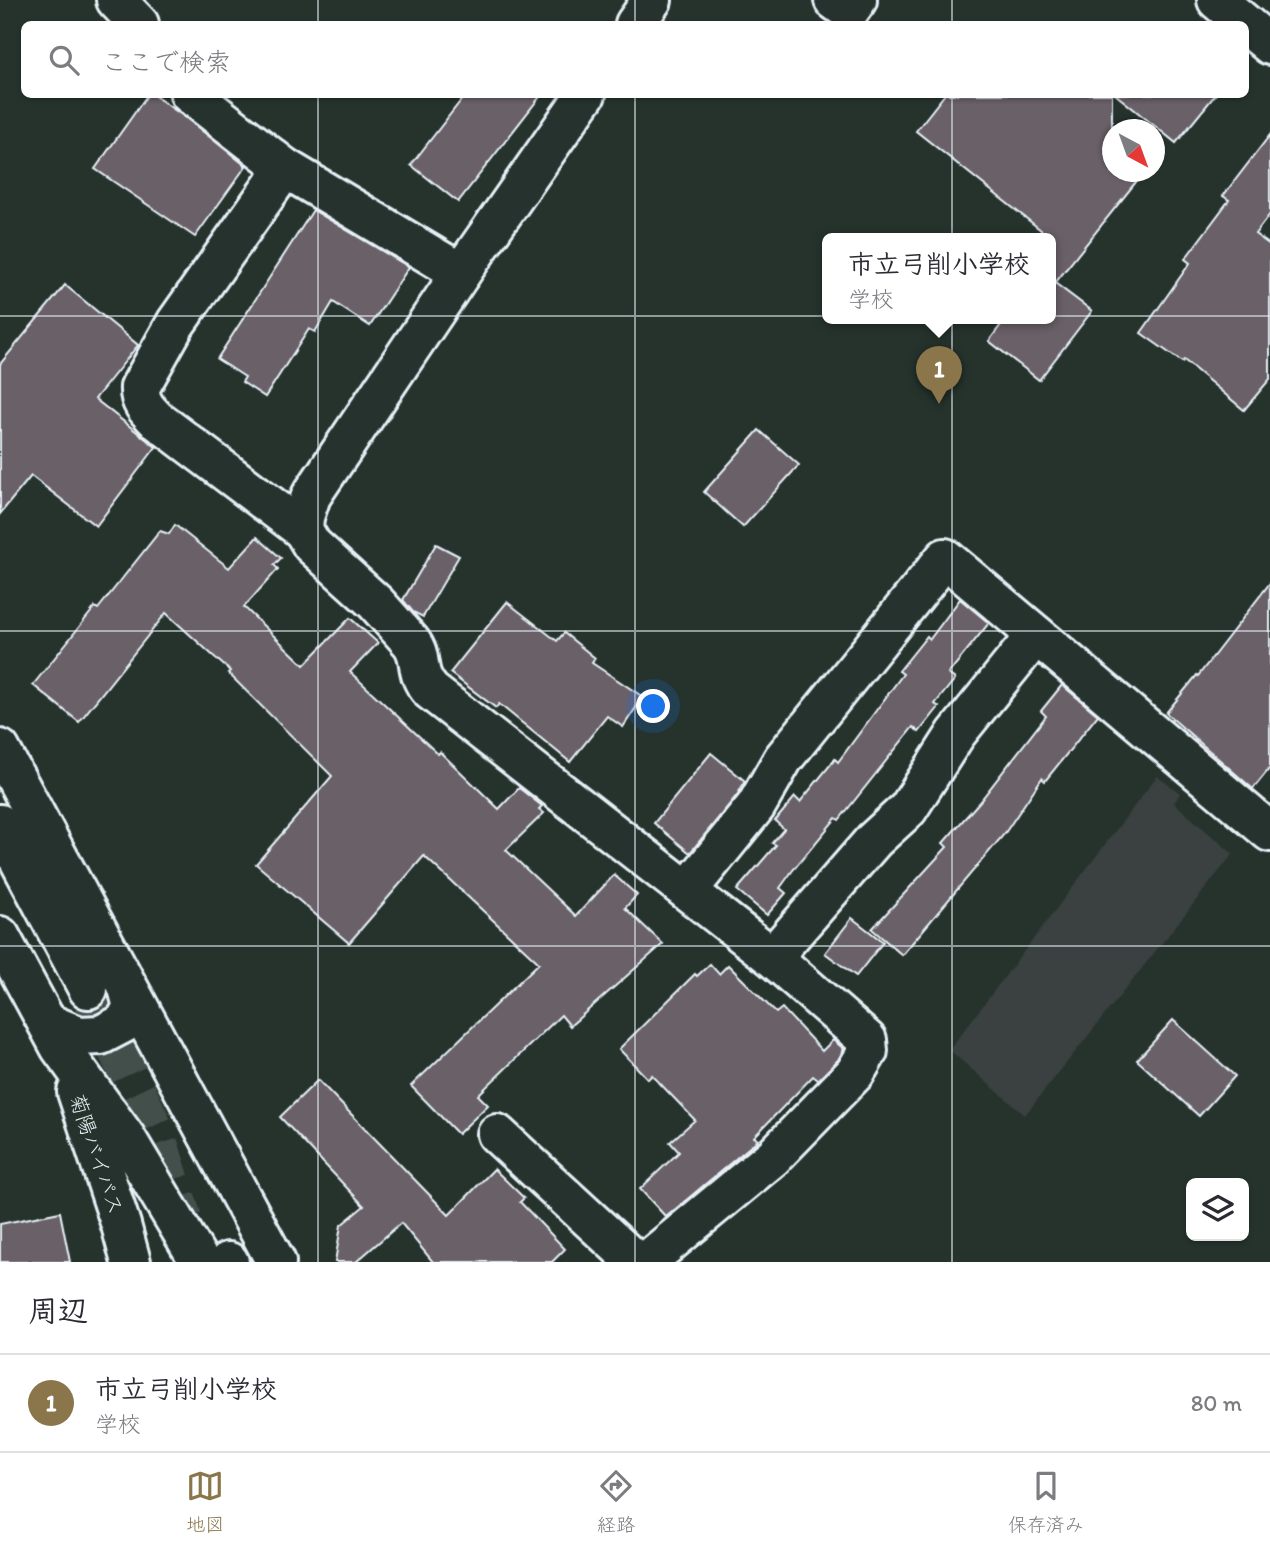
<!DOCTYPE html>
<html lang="ja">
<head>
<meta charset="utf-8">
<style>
  :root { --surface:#fff; --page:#f7f7f7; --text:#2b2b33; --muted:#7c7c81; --line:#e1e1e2; --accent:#8a764a }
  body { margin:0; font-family:Itim,"Klee One",sans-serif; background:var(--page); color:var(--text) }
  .controls { position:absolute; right:21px; bottom:21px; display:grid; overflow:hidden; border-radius:10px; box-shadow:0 2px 5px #0004 }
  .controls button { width:63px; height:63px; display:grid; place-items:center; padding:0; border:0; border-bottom:2px solid var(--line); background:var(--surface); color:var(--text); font:35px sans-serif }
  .compass { position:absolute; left:1102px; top:119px; width:63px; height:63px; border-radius:50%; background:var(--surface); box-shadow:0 2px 5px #0004; rotate:139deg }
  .you { position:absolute; left:654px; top:707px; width:24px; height:24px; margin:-18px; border:5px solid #fff; border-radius:50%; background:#1a73e8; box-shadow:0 0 0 10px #1a73e833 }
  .badge { display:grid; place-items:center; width:46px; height:46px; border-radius:50%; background:var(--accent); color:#fff; font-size:23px; font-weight:700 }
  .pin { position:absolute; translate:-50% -58px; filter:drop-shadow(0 2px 4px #0008) }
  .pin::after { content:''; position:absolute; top:37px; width:24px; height:21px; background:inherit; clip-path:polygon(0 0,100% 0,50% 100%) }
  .popup { position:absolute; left:822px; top:233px; width:234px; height:91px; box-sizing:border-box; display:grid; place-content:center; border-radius:10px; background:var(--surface); filter:drop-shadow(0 2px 5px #0005); font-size:23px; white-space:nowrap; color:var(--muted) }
  .popup b { font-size:26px; color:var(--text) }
  .popup::after { content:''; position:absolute; left:50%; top:100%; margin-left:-14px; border:14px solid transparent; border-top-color:var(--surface) }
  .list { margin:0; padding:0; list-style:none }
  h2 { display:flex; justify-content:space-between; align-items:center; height:91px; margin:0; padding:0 28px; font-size:30px }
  h2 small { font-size:23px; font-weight:400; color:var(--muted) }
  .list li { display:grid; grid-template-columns:46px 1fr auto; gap:21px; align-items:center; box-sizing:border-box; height:98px; padding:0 28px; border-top:2px solid var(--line) }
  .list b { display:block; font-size:26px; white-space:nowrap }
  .list p { margin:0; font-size:23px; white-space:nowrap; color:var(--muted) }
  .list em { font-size:23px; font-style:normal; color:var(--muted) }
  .icon { flex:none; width:38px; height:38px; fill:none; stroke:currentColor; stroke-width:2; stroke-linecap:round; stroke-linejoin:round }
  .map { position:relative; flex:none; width:1270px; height:1262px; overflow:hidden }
  .search { position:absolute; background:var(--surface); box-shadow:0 2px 5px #0004; left:21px; right:21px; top:21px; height:77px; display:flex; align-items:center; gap:18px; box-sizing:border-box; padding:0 24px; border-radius:10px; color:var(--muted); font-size:26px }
  .sheet { height:189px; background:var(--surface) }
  nav { display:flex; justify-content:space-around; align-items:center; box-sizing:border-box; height:98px; border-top:2px solid var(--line); background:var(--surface); font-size:19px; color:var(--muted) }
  nav a { display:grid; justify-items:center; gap:4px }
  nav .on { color:var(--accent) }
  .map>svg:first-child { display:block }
</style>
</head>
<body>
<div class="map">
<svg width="1270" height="1262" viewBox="0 0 1270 1262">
  <rect width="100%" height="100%" fill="#26332d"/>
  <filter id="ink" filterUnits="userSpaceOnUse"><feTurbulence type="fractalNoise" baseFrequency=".0143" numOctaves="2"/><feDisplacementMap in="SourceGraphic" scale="14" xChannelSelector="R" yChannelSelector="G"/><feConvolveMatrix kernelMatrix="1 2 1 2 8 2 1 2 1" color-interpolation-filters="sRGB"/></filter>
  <g filter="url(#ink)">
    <path fill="#3a403f" d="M1157,776l23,17 -6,10 59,51 -208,261 -76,-65z"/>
    <g fill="#696068" stroke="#e8f1f8" stroke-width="2">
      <path d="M148,94h4l34,24 60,48 -51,71 -100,-68z"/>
      <path d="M466,94h76l-84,108 -47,-37z"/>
      <path d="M945,94h167v78h32l-89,111 37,28 -53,69 -50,-39 17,-23h45v-80l-135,-107z"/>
      <path d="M1115,94h101l-40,49z"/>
      <path d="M1270,135v79l-15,20 15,11v134l-26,31 -60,-50 -2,2 -41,-29 49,-70 -5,-4 44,-59 -6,-4z"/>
      <path d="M313,210l96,57 -39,59 -37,-24 -18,30 -6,-3 -44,68 -23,-15 3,-5 -28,-18z"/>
      <path d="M65,285l73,60 -43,54 61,48 -60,79 -65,-50 -31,38v-150z"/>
      <path d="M759,430l40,35 -56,62 -39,-35z"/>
      <path d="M175,525l54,43 28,-31 24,21 -7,7 4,4 -34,38 60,58 46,-47 28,25 -28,29 88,82 2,-2 59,57 20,-21 23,18 -3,3 5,4 -38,37 70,66 38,-41 23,20 -12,13 38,36 -93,82 -9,-11 -83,80 10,10 -30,29 -47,-48 128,-123 -115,-107 -75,87 -93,-79 76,-88 -104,-103 2,-2 -64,-58 -87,109 -46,-37 62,-78 3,2 62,-78 9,3z"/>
      <path d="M436,544l23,12 -36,61 -10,-5 -10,-12z"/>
      <path d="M1270,583v185l-17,21 -87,-76 31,-38 1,1z"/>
      <path d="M960,599l29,24 -41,51 7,5 -20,25 4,3 -20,25 -6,-5 -74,93 -3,-2 -43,52 -13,18 6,5 -19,22 -30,-25 39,-45 -4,-2 12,-14 -9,-8 20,-24 5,5 35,-43 3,3 65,-88 -4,-3 28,-35 3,3z"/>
      <path d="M507,602l50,39 7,-8 31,25 -3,5 51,34 -20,30 -16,-11 -37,46 -71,-58 -3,4 -46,-35z"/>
      <path d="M1062,685l36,30 -53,66 -3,-3 -37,55 -103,122 -30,-26 75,-82 -4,-4 38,-43 65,-84 -5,-5z"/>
      <path d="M711,753l34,28 -7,13 -48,59 -36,-30z"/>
      <path d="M852,918l31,24 -27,34 -31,-23z"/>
      <path d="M710,964l9,10 9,-9 48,48 6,-5 40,43 11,-11 11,9 -6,11 -20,20 -5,-4 -59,61 4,3 -92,77 -26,-28 39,-37 -9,-10 25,-22 -43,-45 -4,4 -29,-30 76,-75 2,2z"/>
      <path d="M1173,1020l62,56 -36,40 -62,-56z"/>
      <path d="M318,1080l131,135 45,-46 30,29 -4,4 45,47 -13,13h-119l-32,-39 -45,39h-21l6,-37 23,-19 -84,-89z"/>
      <path d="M60,1212l10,50h-70v-38z"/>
    </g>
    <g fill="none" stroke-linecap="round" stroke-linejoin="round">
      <path stroke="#43504b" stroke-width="38" stroke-dasharray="38 19" stroke-linecap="butt" d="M88,989l66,139 29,91"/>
      <g stroke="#e8f1f8" stroke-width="44">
        <g id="minor">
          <path d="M116,0l23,24"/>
          <path d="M834,0l15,11 8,-11"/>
          <path d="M1217,0l53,45"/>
          <path d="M635,24l17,-24"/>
          <path d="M190,94l95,74 176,105"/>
          <path d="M586,94l-125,179 -150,223 -7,21 -1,13 9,15 64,58 35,39c13,17 2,29 20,49l341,266 95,83 1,11 -13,22 -82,84 -127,105"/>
          <path d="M285,168l-109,155 -36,64c-1,15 7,23 17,33l146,110"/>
          <path d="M688,890l68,-84 27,-47 162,-201 325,274"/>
          <path d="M772,957l102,-117 34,-31 48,-75 80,-99"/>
          <path d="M497,1134l139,128"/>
        </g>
      </g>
      <g stroke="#e8f1f8" stroke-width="44">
        <g id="highway">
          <path d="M0,749l276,513"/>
          <path d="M0,824l88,165"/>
          <path d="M0,936l60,111 66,91 74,124"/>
          <path d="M48,1023l31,13 22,-1 23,-12 9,-16 -5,-19"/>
          <path d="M77,1092l44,133 10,37"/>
          <path d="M228,1262h1"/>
        </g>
      </g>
      <use href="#minor" stroke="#26332d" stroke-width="38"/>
      <use href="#highway" stroke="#26332d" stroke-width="38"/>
    </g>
  </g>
  <path fill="none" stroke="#e8f1f8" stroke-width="2" stroke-opacity="0.55" d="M318,0v24M635,0v24M952,0v24M318,94v1168M635,94v1168M952,94v1168M0,316h1270M0,631h1270M0,946h1270"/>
  <g text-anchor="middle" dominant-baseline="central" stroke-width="6" stroke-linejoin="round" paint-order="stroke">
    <g font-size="21" fill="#e8f1f8" stroke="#26332d">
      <text transform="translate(97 1154) rotate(71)">菊陽バイパス</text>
    </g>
  </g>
</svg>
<div class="controls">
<button><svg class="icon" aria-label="layers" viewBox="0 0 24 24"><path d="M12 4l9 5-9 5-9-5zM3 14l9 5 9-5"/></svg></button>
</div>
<svg class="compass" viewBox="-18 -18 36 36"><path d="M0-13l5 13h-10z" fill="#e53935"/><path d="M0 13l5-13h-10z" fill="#7c7c81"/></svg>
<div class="you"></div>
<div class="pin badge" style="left:939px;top:404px">1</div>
<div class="popup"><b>市立弓削小学校</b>学校</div>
<div class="search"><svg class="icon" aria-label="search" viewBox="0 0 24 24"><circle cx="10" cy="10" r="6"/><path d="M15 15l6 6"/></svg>ここで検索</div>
</div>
<section class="sheet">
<h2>周辺<small></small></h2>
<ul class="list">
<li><span class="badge">1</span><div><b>市立弓削小学校</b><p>学校</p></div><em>80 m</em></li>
</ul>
</section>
<nav>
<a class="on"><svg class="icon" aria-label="map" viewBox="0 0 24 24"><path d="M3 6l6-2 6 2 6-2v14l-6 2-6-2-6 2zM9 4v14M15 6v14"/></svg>地図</a>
<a><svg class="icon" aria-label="directions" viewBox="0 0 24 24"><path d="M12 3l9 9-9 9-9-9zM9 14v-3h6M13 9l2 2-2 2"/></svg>経路</a>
<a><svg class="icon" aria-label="saved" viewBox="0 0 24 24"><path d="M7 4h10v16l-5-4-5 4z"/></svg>保存済み</a>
</nav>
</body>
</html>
